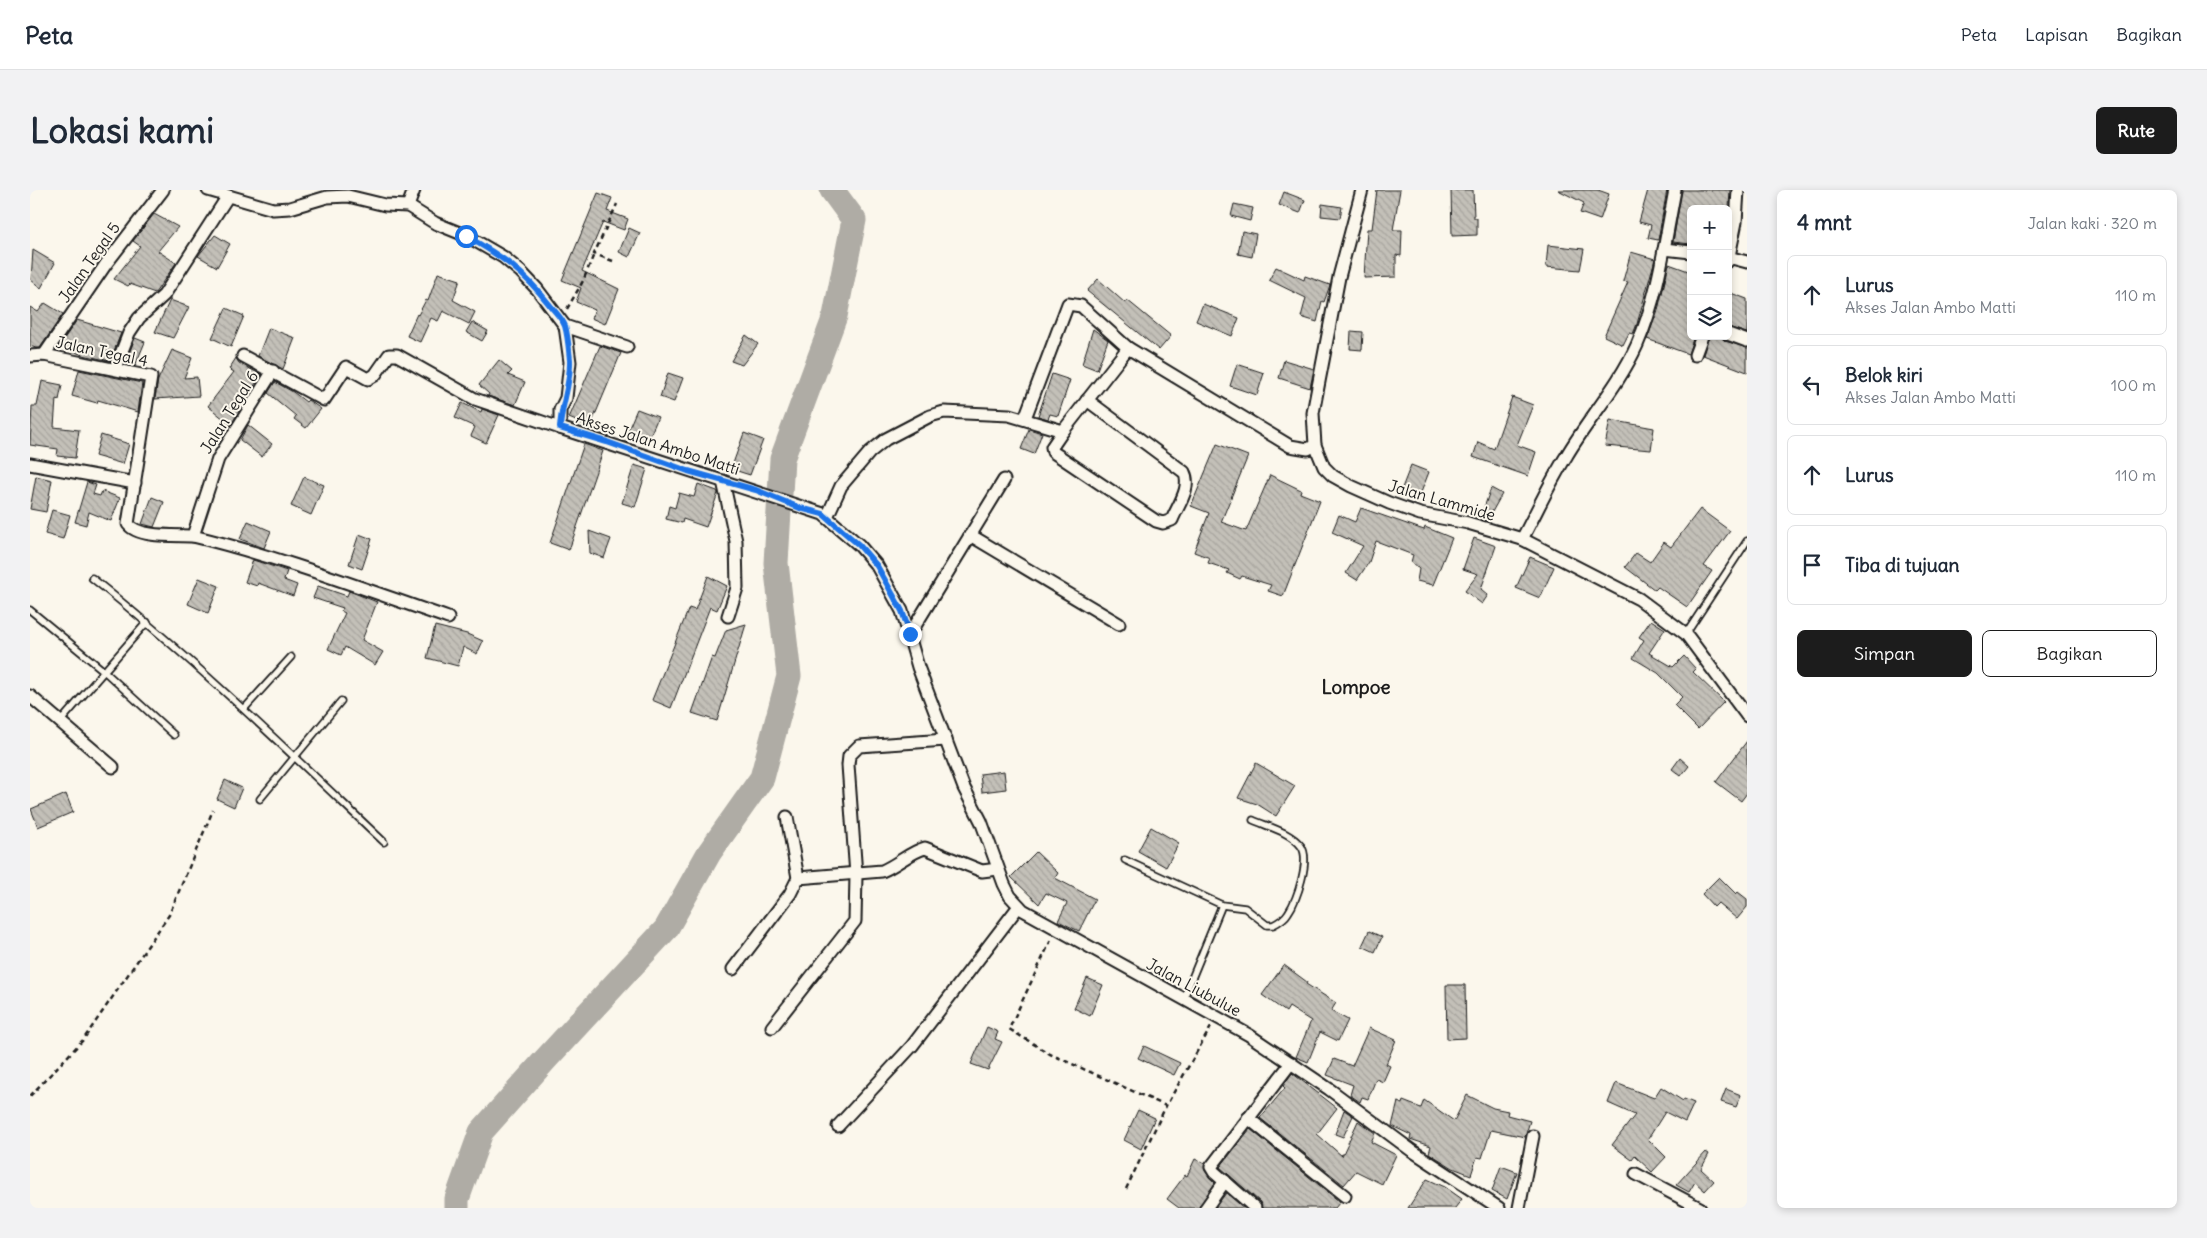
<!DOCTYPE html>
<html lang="id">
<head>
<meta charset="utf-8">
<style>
  :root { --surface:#fff; --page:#f2f2f3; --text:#1f2937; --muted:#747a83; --line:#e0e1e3; --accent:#1c1c1c }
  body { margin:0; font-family:Delius,sans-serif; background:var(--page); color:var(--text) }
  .controls { position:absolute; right:15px; top:15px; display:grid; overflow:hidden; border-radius:8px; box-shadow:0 2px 8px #0003 }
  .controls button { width:45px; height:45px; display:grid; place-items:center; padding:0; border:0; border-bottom:1px solid var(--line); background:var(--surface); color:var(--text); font:25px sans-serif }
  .stop { position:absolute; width:15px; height:15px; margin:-11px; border:4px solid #1a73e8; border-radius:50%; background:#fff }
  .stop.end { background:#1a73e8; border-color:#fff; box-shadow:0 1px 5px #0008 }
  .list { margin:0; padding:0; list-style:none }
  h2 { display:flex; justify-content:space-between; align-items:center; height:65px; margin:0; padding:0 20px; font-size:21px }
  h2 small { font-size:16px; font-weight:400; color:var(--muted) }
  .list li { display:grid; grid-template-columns:32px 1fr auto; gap:15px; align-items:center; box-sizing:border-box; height:80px; margin:0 10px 10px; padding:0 10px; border:1px solid var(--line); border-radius:8px }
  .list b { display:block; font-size:19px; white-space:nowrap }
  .list p { margin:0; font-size:16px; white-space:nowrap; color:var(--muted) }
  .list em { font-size:16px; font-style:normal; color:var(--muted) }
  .actions { display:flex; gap:10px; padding:15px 20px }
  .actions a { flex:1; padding:11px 0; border:1px solid var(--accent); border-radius:8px; text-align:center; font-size:18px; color:var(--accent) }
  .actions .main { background:var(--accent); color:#fff }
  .icon { flex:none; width:28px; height:28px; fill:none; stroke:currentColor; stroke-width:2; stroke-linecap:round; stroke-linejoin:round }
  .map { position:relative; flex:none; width:1717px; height:1018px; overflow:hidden; border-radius:8px }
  header { display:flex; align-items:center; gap:30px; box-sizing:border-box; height:70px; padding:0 25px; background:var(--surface); border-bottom:1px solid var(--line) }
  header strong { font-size:24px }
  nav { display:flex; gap:28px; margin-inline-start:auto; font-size:18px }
  .intro { display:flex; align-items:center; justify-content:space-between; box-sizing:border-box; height:120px; padding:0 30px }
  h1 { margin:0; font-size:35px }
  .button { padding:12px 22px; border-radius:8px; background:var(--accent); color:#fff; font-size:18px; font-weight:700 }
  main { display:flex; gap:30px; padding:0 30px }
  aside { flex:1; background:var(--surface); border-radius:8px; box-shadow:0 2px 8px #0003 }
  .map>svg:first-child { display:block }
</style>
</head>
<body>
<header>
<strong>Peta</strong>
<nav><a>Peta</a><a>Lapisan</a><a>Bagikan</a></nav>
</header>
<div class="intro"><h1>Lokasi kami</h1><a class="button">Rute</a></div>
<main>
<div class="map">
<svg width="1717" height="1018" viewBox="0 0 1717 1018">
  <defs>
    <pattern id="building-back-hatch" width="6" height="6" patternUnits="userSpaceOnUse" patternTransform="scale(1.25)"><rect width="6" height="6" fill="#c3c0b8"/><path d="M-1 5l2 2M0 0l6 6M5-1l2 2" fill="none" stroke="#a7a49e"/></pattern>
  </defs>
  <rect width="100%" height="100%" fill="#fbf7ec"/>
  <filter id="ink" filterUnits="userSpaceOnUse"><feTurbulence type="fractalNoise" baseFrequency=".02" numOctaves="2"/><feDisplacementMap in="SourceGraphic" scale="10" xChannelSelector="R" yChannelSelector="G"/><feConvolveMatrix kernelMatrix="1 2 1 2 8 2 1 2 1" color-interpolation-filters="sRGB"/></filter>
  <g filter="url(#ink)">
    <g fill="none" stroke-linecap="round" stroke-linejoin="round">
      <path stroke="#afaca5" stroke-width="25" d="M427,1018v-9l24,-67 64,-72 121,-131 43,-76 53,-75 27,-102 -13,-113 6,-104 53,-143 19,-96 -22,-30"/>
    </g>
    <g fill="url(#building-back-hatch)" stroke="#1c1c1c">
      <path d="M1347,0h23l-7,40h9l-1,26 -5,-1v22l-32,1 3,-49h5z"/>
      <path d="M1421,0h22l1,28h3v17l-25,1z"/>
      <path d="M1528,0h40l11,4 -9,26 -20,-7 4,-10z"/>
      <path d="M1618,0h19l-9,50 -10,-2 3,-13 -12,-3z"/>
      <path d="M1652,0h48l-1,18 -38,1v35l-18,-2z"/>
      <path d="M1254,2l21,8 -5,13 -21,-8z"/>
      <path d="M568,3l14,5 -5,13 21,8 -4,11 -21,-8 -21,49 37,18 -14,35 -14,-6 4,-8 -19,-8 5,-14 -19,-8z"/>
      <path d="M1204,14l19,4 -3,13 -19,-5z"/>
      <path d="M1292,14l20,3 -2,11 -19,-2z"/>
      <path d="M124,24l24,13 -20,24 18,12 -21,30 -25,-9 -2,2 -14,-7 26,-33 -7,-5z"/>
      <path d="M599,38l11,5 -11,24 -10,-5z"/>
      <path d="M1212,41l14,3 -4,23 -14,-3z"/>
      <path d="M185,45l15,9 -13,23 -19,-11z"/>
      <path d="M1518,55l36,4 -4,21 -34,-3z"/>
      <path d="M3,60l22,13 -14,25 -10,-8z"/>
      <path d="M1601,62l24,7 -18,65 -4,10 -4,-1 -6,12 -19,-9 24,-54 -5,-1z"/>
      <path d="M1639,74l22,8v64h3l-6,18 -41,-15 11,-29z"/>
      <path d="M1246,77l28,13 1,-4 25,9 -6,17 -2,-1 -5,21 -16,-5 5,-19 -37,-18z"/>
      <path d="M408,83l22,7 -7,20 22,12 -6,12 -26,-13 -5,10 -7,-3 -11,24 -13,-6 10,-22 1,1 8,-15 2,1z"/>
      <path d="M1068,89l27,24 2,-3 44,36 -12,14 -72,-59z"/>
      <path d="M1698,102l19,7v34l-19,-6z"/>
      <path d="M140,110l19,7 -16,31 -18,-6z"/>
      <path d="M15,113l18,11 -23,34h-4l-6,-2v-39l8,5z"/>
      <path d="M1173,114l36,14 -7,18 -36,-15z"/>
      <path d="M196,118l18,8 -13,31 -19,-9z"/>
      <path d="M47,130l44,13 -11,28 -27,-6 -24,-9z"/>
      <path d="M442,132l16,9 -6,10 -16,-9z"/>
      <path d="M239,138l26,10 -12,31 -25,-13z"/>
      <path d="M1063,139l15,11 -11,30 -15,-6z"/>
      <path d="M1321,141l12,1 -1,18 -12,-1z"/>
      <path d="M716,145l12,9 -16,21 -11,-4z"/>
      <path d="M1679,146h12l4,5 22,7v24l-44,-17z"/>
      <path d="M105,148l10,4 -10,24 -10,-2z"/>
      <path d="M570,156l21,7 -31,74 -21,-9z"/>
      <path d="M142,160l20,8 -8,20 13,-1 2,19 -44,3 3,-19z"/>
      <path d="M206,168l3,5 23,12 -25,34 2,2 -8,14 -23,-19 26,-34 -5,-3z"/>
      <path d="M469,170l13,11 -4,4 17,7 -10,23 -27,-9 1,-2 -10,-9z"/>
      <path d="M1254,170l30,9 -4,19 -31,-10z"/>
      <path d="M1207,174l27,9 -7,22 -27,-9z"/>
      <path d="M49,180l63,13 -4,29 -40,-12 -1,3 -25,-7z"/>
      <path d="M638,183l15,5 -9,24 -14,-5z"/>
      <path d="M1022,184l18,6 -12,36 -8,-2 -2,5 -10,-3z"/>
      <path d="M12,191l20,4 -3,15 -3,-1 -2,28 25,3 -4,28 -18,-2 1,-7 -28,-4 2,-39h5z"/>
      <path d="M245,192l18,10 13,10 2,-2 13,9 -15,19 -12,-9 2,-3 -28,-23z"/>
      <path d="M1482,207l21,8 -16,40 19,7 -8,24 -55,-19 5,-15 16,7z"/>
      <path d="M432,213l19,9 1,-3 17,6 -13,28 -15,-7 4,-9 -20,-9z"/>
      <path d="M607,219l21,8 -11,26 -21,-8z"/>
      <path d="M1580,230l44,8 -3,22 -46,-4z"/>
      <path d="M218,235l24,19 -10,13 -22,-17z"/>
      <path d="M999,239l13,4 -8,21 -13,-5z"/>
      <path d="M714,243l19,7 -13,35 -19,-6z"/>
      <path d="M71,245l28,9 -6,20 -28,-8z"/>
      <path d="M554,254l19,7 -34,99 -19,-7z"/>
      <path d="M1187,254l31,12 -27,66 25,9 24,-56 31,15 -1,3 20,8 -37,95 -15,-5 3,-6 -29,-9 -2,3 -13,-6 2,-3 -21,-7 2,-5 -16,-6 15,-39 -18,-7z"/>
      <path d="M604,275l13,4 -12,38 -13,-4z"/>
      <path d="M1381,275l18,7 -9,23 -18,-7z"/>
      <path d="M6,286l16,4 -6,32 -16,-3z"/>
      <path d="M274,287l20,8 -13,30 -20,-9z"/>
      <path d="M57,292l9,3 -3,9 7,2 2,-5 18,7 -9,23 -22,-9 -3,13 -11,-3z"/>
      <path d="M668,294l19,7 1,2 -12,34 -23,-8 -1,4 -16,-4 3,-13 6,2 4,-15 15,4z"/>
      <path d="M1461,298l11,6 -15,27 -7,-2z"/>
      <path d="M122,307l12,5 -10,25 -12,-3z"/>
      <path d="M1331,318l63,22 1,-3 27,11 -19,47 -16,-4 2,-12 -8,-7 2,-7 -37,-14 -7,21 -12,18 -11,-7 17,-27 -31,-14 7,-17 16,7z"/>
      <path d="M1670,319l30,22 -26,35 8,5 -25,36 -29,-20 -3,3 -30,-23 11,-14 14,9 14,-20 7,5z"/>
      <path d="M22,320l18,5 -7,24 -18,-5z"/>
      <path d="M218,331l23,10 -7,17 -24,-9z"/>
      <path d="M559,341l22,8 -7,19 -14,-5z"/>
      <path d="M329,344l13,5 -10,30 -13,-5z"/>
      <path d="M1444,348l22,8 -15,43 7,6 -6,9 -17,-13 13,-17 -15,-5z"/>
      <path d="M1500,367l24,10 -14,31 -24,-10z"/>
      <path d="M223,370l34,11 -3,9 13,5 -4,11 -35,-13 -1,3 -12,-4z"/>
      <path d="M678,386l19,10 -10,24 -7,-3 -39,101 -19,-8 37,-92 6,2z"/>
      <path d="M169,388l20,8 -11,27 -20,-9z"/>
      <path d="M288,396l29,10 2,-5 28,11 -15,38 21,12 -8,13 -30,-18 -4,8 -13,-6 17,-36 -4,-2 2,-3 -30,-10z"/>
      <path d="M1621,430l14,9 -16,24 24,14 11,-11 12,13 -3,3 31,30 -26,27 -24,-24 8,-8 -24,-24 -25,-15 11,-18 -5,-3z"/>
      <path d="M716,434l-29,97 -25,-8 20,-56 3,1 11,-28z"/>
      <path d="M405,436l32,8 16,7 -6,13 -14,-7 -5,19 -31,-8z"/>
      <path d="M1717,551v52l-6,8 -25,-19z"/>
      <path d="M1650,568l9,8 -8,10 -9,-7z"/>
      <path d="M1226,573l39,23 -19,30 -19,-12 -19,-6z"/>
      <path d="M974,581l2,18 -24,3 -2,-18z"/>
      <path d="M195,590l17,8 -8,19 -17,-8z"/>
      <path d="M36,604l7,18 -35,15 -7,-18z"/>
      <path d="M1121,637l28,16 -13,24 -28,-16z"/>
      <path d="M1006,662l22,21 -3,5 40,21 -16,32 -21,-10 9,-18 -21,-10 -7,11 -28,-27z"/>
      <path d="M1689,687l17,17 2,-2 9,7v8l-10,12 -19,-16 -4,4 -12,-13z"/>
      <path d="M1339,741l13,6 -7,15 -13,-6z"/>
      <path d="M1254,775l23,17 -1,2 30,19 -5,8 17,9 -10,21 -18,-9 -12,30 -12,-5 15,-36 -22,-14 -3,5 -24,-17z"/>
      <path d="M1057,788l16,7 -13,31 -16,-8z"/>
      <path d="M1416,795h19l1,53 -19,1z"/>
      <path d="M957,837l11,5 -3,7 7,3 -14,28 -17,-6z"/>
      <path d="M1339,838l27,12 -10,24 4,2 -7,16 -7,-3 -8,20 -6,-2 -2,5 -10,-7 3,-10 -26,-10 7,-16 18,7z"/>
      <path d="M1114,856l36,17 -6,12 -36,-17z"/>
      <path d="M1262,883l45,35 -20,26 25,22 16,-35 17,12 -4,9 25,13 -14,29 -26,-13 -12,14 -84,-67 25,-30 -2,-2z"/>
      <path d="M1586,893l38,15 7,-11 22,14 1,-2 10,4 -9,19 -20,-10 -17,27 18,18 -14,15 -17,-16 -3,4 -20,-15 23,-30 -27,-12z"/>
      <path d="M1696,899l15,6 -5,12 -15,-5z"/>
      <path d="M1437,905l26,13 15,3 -1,4 23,6 -5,16 -34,-7 -9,28 -5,-1 -6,18 -18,-7 -24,-15 2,-7 -21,-7 1,-4 -19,-9 6,-24 4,2 1,-3 18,7 3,-8 30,21z"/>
      <path d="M1108,920l17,8 -14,31 -17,-9z"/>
      <path d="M1314,920l9,6 -10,21 -8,-3z"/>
      <path d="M1220,939l90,73 -5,6h-73l-2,-6 -40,-35z"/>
      <path d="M1676,962l3,2 -8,15 13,12 -9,10 -10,-9 -6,10 -13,-7z"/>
      <path d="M1165,969l10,5v7l10,12 -16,25h-20l-12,-9 18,-24 2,1z"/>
      <path d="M1471,976l16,6 -10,27 -15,-8z"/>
      <path d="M1397,989l18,8 17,12 -7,9h-47z"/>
      <path d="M1196,1003l18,15h-29z"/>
    </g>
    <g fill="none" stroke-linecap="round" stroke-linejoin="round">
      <g stroke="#1c1c1c" stroke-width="9">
        <g id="service">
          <path d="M62,388c103,82 197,174 292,264"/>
          <path d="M0,420l74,61 70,64"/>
          <path d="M1656,444l61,-93"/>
          <path d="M214,519l47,-52"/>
          <path d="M30,532l87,-100"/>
          <path d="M230,609l81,-98"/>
          <path d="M1095,670l97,45 23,3 22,17h6c6,-3 12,-7 15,-12 9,-13 23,-54 13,-67 -11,-14 -32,-19 -48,-26"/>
          <path d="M1153,810l39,-95"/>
        </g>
      </g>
      <g stroke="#1c1c1c" stroke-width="15">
        <g id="minor">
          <path d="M178,0l65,19 17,-1 37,-11 21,-1 37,9 23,1 27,17 32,13 36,21 18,15 16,17 28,37 5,36 -4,36 -6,12v18l263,86 36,31 18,21 25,45 16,56 46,121 17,33 23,63 6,12 13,14 226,125 80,54 82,61 88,58"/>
          <path d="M1332,0l-23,87 -26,136 2,32 9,22 9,9 18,10 38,17 31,11 48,9 54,16 117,60 47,35 61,82"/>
          <path d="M378,16l6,-16"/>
          <path d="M1634,59l27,3"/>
          <path d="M1698,67l19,5"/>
          <path d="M1698,71l8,-39 2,-32"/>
          <path d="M535,136l62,21"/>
          <path d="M1698,144l19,7"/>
          <path d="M14,165l62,-91 57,-74"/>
          <path d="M1665,165l7,-19"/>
          <path d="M0,166l14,-1 107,22 -23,147c10,14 48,11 65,12l25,-77 55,-88"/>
          <path d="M213,166l81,44 22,-33 22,12 7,-4 14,-20h8l78,44 85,29"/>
          <path d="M85,179l14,-36 10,-15 25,-23 64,-99"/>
          <path d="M995,228l43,-114 13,2 47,42"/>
          <path d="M1033,241l-11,16 1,5 103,69 7,2 9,-3c6,-15 20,-33 12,-48l-97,-72"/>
          <path d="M0,274l105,19"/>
          <path d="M693,291l13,60 1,47 -9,28"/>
          <path d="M797,327l14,-31 29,-34 16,-13 44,-23 14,-4 65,3 54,16 65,-83 162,98 18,3 7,-4"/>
          <path d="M940,345l149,89"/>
          <path d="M163,346c87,21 171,53 255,82"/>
          <path d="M1492,349c15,-28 28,-57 45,-84 22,-37 52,-70 70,-110 21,-48 28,-103 38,-155"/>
          <path d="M880,444l94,-154"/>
          <path d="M0,506l83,71"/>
          <path d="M768,688l84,-7c15,-6 28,-19 43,-23l57,23 16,-2"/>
          <path d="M703,779l57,-75 8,-16 -11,-61"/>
          <path d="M742,837l83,-106 1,-46 -8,-110 1,-9 10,-10 87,-6"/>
          <path d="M1218,928l97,78"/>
          <path d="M808,936l74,-80 107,-140"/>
          <path d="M1606,984l64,34"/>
          <path d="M1176,1018l19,-27"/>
          <path d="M1225,1018l-41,-36 -3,-5 80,-104"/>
          <path d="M1489,1018l14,-72"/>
        </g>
      </g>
      <g stroke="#1c1c1c" stroke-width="2.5" stroke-dasharray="5 4" stroke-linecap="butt">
        <path d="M583,71l-19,-7 23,-50"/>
        <path d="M537,119l16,-28 11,-27"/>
        <path d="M1021,750l-42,89 41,25 116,52 45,-79"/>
        <path d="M0,906l53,-56 86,-125 44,-105"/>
        <path d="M1096,999l40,-83"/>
      </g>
      <use href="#service" stroke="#fbf7ec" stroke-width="5.5"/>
      <use href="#minor" stroke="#fbf7ec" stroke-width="11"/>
    </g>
  </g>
  <g fill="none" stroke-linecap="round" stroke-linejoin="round" filter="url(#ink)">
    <path stroke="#1a73e8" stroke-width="6" d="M436,46c37,21 57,35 83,68 5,7 13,14 16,22 3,10 4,24 5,34 1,24 -9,45 -10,68l47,14 81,29 68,19 44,18 23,6 36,31 18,21 25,45 8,23"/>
  </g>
  <g text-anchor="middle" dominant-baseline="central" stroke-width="4" stroke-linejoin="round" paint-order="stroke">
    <g font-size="16" fill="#1c1c1c" stroke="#fbf7ec">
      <text transform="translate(59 72) rotate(-55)">Jalan Tegal 5</text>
      <text transform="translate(72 161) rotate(12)">Jalan Tegal 4</text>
      <text transform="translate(199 222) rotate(-58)">Jalan Tegal 6</text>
      <text transform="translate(628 253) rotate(18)">Akses Jalan Ambo Matti</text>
      <text transform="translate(1412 310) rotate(16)">Jalan Lammide</text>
      <text transform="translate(1164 797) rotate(28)">Jalan Liubulue</text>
    </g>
    <g font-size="19" font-weight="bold" fill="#1c1c1c" stroke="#fbf7ec">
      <text x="1326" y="497">Lompoe</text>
    </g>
  </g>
</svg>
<div class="controls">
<button>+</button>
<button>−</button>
<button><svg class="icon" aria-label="layers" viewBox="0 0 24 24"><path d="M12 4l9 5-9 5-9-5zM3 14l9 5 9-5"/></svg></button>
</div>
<div class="stop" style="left:436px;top:46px"></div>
<div class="stop end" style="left:880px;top:444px"></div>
</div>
<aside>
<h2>4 mnt<small>Jalan kaki · 320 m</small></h2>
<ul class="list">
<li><svg class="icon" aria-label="ahead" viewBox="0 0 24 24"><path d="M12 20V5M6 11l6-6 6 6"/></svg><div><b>Lurus</b><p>Akses Jalan Ambo Matti</p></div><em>110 m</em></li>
<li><svg class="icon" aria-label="left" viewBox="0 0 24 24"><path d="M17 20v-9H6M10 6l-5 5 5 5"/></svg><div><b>Belok kiri</b><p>Akses Jalan Ambo Matti</p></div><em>100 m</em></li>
<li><svg class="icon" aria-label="ahead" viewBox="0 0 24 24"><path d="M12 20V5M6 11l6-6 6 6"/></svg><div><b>Lurus</b></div><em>110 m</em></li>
<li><svg class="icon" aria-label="arrive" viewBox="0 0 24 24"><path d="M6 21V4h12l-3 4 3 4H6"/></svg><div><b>Tiba di tujuan</b></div></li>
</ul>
<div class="actions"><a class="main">Simpan</a><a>Bagikan</a></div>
</aside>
</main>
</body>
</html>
